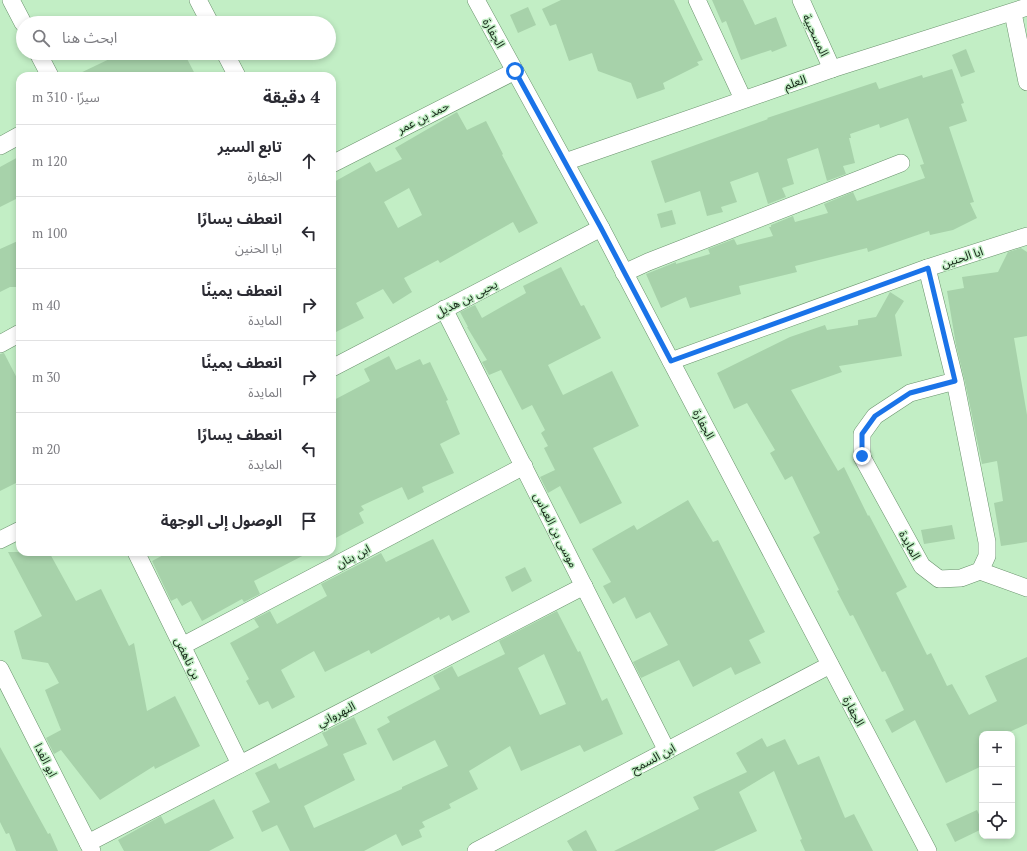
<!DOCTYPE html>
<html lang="ar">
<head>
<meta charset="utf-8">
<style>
  :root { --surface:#fff; --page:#f2f2f3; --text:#2b2b33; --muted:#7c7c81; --line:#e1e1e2 }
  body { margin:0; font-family:"PT Serif","Noto Sans Arabic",serif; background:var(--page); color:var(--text); direction:rtl }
  .controls { position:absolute; right:12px; bottom:12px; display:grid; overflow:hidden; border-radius:8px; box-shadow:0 2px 6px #0003 }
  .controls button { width:36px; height:36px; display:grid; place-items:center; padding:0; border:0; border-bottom:1px solid var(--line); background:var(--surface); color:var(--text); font:20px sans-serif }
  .stop { position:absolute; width:12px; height:12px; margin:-9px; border:3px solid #1a73e8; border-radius:50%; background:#fff }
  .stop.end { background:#1a73e8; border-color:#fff; box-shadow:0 1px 4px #0008 }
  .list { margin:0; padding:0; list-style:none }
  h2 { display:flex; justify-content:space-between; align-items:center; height:52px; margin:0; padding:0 16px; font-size:17px }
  h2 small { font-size:13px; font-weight:400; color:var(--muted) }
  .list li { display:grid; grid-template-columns:26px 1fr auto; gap:12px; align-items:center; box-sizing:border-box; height:72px; padding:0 16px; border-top:1px solid var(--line) }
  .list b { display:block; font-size:15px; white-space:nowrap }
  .list p { margin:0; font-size:13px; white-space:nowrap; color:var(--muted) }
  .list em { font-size:13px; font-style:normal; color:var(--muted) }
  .icon { flex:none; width:22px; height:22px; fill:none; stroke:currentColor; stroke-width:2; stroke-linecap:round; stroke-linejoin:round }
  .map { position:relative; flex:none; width:1027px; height:851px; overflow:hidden; direction:ltr }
  .search { position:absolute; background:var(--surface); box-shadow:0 2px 6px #0003; left:16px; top:16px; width:320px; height:44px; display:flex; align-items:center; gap:10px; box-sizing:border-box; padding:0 14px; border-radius:22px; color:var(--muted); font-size:15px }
  .panel { position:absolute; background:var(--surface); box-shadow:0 2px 6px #0003; left:16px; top:72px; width:320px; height:484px; border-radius:12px; direction:rtl }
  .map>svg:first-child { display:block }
</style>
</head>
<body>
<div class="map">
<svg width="1027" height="851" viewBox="0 0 1027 851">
  <rect width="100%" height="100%" fill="#c2eec5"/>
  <g fill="#a7d2aa" fill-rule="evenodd">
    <path d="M561,0h113l29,60 -6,2 2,3 -36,18 2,6 -28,10 -6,-16 -33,-12 -6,-18 -23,8 -13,-37 -6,2 -8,-17z"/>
    <path d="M712,0h31l12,25 21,-8 11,29 -15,6 -1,-2 -30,10 -15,-39 -4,2z"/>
    <path d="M528,7l8,18 -18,8 -8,-18z"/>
    <path d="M966,49l9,23 -14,5 -9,-22z"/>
    <path d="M122,53h62l12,23h-122z"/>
    <path d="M952,69l12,34 -3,1 6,17 -18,6 25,75 -4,1 7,15 -24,12 -23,5 -1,-4 -61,21 -1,-4 -72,18 2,6 -58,14 2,8 -51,14 -4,-11 -25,11 -15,-34 30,-12v2l34,-10 -2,-5 26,-10 3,6 36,-9 -4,-9h2v-2l22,-9 2,6 33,-9 -4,-9 29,-12 4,9 68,-23 -5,-13 4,-1 -16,-46 -28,10 -1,-4 -29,10 1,4h-2l6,25 -12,3 3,8 -19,7 -9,-33 -31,11 7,25 -12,4 4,9 -18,7 -10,-32 -28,10 7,20 -16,5 2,5 -16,4 -7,-25 -35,12 -14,-42 117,-42 -1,-1 109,-36 3,7 43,-14 1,3z"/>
    <path d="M457,112l10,18 19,-9 17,33 -1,1 36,68 -19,10 -6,-11 -73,41 -2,-3 -34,18 8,14 -19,12 -10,-15 -27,14 8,15 -32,16v-151l38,-21 6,10 26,-13 -7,-11zM409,188l13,27 -24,13 -14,-26z"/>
    <path d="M20,156v41l-20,10v-40z"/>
    <path d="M672,210l4,14 -15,4 -4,-14z"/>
    <path d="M20,240v47h-10l-10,5v-43z"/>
    <path d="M1021,248l6,4v84l-13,2 13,77v127l-26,4 -7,-43 9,-2 -6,-40 -15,3 -17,-82 -9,-37 -9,-54 17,-3 -2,-11 36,-5 10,-20z"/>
    <path d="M561,267l20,39 3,-1 17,33 -53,27 15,30 49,-24 27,55 -46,22 29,55 -42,21 -20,-38 -12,7 -8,-16 15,-7 -11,-22 4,-2 -7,-13 4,-3 -13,-25 -10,5 -21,-40 -12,5 -7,-13 5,-2 -20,-33h1l-8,-15 15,-7 7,13 44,-25 -3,-7z"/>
    <path d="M890,292l14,9 -9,14 7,41 -63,10 3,6 -51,18 47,81 6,-4 24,49 1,-1 38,72 -11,6 31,62 4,-2 16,33 5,-2 17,31 28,-14 -12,-25 42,-19v67l-22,10h-23v32l-36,17 -31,-63 -23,13 -7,-13 19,-10 -19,-39 -3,1 -29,-57 -3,1 -13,-25 2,-1 -26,-53 7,-4 -28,-57 -7,4 -15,-27 5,-3 -28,-47 -13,6 -17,-36 73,-36 35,-12 2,5 31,-5v-5l18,-3z"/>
    <path d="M4,353l16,31v97l-20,10v-137z"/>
    <path d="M389,356l7,14 24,-11 3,6 7,-3 18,38 -2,1 14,33 -20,10 14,29 -32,14 2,5 -16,8 -6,-13 -41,19 3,4 -5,3 5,10 -32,17v-139l38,-20 -6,-12z"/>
    <path d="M688,500l25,42 5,-2 47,92 -16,8 12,23 -26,12 -4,-8 -38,20 -14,-27 -38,18 -8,-16 35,-17 -18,-33 -14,7 -11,-22 -12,7 -10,-18 8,-4 -19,-33 42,-24 3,5z"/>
    <path d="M952,525l3,14 -31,5 -3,-14z"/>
    <path d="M433,539l37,73 -18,9 -3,-6 -9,5 -1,-3 -68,37 -2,-4 -44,22 -11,-21 -33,19 14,27 -23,12 -4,-8 -9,4 -13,-24 3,-2 -19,-36 29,-16 -5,-8 16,-8 7,13 50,-28 -6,-12 60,-31 5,9z"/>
    <path d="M8,552h41l27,49 25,-12 28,57 5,-3 13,68 28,-15 25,50 -45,23 -1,-3 -54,34 -39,-50 -7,4 -8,-16 15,-8 -16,-40 14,-7 -11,-20 -26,-4 -8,-28 28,-15z"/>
    <path d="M169,552h141l-56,29 6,13 -16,8 -2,-3 -40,22 -11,-20 -9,5 -5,-8 -6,3 -19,-40z"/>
    <path d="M525,567l7,14 -20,11 -7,-15z"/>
    <path d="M557,611l21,41 2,-1 22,50 5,-3 16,36 -39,18 -4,-7 -59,26 -11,-25 -41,25 9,18 -29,15 2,4 -29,14 3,5 -6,3 3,7 -20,9 -6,-12 -32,17h-74l-13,-26 -15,7 -10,-21 18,-9 -15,-29 21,-10 3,6 48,-23 1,-1 -6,-12 32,-16 13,27 -24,10 12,26 -51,26 10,22 88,-39v-2l46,-21 -13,-26 -42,21 -16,-32 13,-7 -3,-5 53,-28 -7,-13 19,-10 6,11 47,-23 -6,-13zM544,654l22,50 -26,11 -22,-47z"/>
    <path d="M762,738l5,9 18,-8 13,26 21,-9 26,62 9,-4 19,37h-68l-5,-11 2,-1 -28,-68 -35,21 18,39 -43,20h-100l85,-42 -6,-12 54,-25 -11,-19z"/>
    <path d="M0,747l48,87 2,-1 8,18h-42l-7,-18 -3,1 -6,-12z"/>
    <path d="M214,799l20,39 -25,13h-85l-6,-11 43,-24 4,8z"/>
    <path d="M977,810l5,11v8l-27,13 -9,-18z"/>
    <path d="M586,830l11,21h-24l-6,-10z"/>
  </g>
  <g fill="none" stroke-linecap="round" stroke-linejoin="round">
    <g stroke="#69926c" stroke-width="18">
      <g id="minor">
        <path d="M11,0l12,23"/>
        <path d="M198,0l12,23"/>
        <path d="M476,0l125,228 327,623"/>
        <path d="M697,0l46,99"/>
        <path d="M801,0l31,69"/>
        <path d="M1013,13l14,69"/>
        <path d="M38,53l12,23"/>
        <path d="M225,53l12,23"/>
        <path d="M0,146l20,-11"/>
        <path d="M565,162l267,-93 195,-62"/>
        <path d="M332,164l183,-93"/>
        <path d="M927,268l28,113 32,161v14l-7,15 -19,7 -22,1 -17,-13 -60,-109v-23l13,-18 35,-23 45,-12"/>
        <path d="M624,273l24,-11 253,-99"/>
        <path d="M444,309l223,442"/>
        <path d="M0,344l20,-11"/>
        <path d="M671,361l256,-93 100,-32"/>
        <path d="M332,368l269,-140"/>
        <path d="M0,540l20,-10"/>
        <path d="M136,552l104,212"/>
        <path d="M980,571l47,17"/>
        <path d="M182,646l342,-180"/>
        <path d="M0,669l92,182"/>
        <path d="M88,843l496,-257"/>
        <path d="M476,851l354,-186"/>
      </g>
    </g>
    <use href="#minor" stroke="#fff" stroke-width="17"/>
  </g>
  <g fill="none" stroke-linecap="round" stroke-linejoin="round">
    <path stroke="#1a73e8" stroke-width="5" d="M515,71l86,157 70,133 257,-93 27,113 -45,12 -35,23 -13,18v22"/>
  </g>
  <g text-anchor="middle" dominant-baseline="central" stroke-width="3" stroke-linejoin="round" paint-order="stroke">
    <g font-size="12" fill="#172819" stroke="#c2eec5">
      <text transform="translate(494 33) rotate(61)">الجفارة</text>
      <text transform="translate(816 35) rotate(65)">المسحبية</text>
      <text transform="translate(795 82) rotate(-19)">العلم</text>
      <text transform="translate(423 117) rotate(-27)">حمد بن عمر</text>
      <text transform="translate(962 257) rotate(-18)">ابا الحنين</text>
      <text transform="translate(466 298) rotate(-27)">يحيى بن هذيل</text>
      <text transform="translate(704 424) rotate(62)">الجفارة</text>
      <text transform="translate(556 530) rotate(63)">موسى بن العباس</text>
      <text transform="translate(910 545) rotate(61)">المايدة</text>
      <text transform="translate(353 556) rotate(-28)">ابن بنان</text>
      <text transform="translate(188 658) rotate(64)">بن ناهض</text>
      <text transform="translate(854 711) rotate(62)">الجفارة</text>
      <text transform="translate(336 714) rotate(-27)">النهرواني</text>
      <text transform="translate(653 758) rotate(-28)">ابن السمح</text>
      <text transform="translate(46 760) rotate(63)">ابو الفدا</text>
    </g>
  </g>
</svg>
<div class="controls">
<button>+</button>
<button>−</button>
<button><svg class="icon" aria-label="locate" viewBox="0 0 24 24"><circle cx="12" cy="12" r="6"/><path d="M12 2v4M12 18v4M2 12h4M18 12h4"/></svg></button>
</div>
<div class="stop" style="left:515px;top:71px"></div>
<div class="stop end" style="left:862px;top:456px"></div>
<div class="search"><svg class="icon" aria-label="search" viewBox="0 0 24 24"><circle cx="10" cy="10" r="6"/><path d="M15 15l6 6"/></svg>ابحث هنا</div>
<section class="panel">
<h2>4 دقيقة<small>سيرًا · 310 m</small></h2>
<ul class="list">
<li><svg class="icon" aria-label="ahead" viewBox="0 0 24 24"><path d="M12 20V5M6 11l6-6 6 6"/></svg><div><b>تابع السير</b><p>الجفارة</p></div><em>120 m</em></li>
<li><svg class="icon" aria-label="left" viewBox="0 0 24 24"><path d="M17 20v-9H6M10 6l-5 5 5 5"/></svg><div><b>انعطف يسارًا</b><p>ابا الحنين</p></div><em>100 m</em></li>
<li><svg class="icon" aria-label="right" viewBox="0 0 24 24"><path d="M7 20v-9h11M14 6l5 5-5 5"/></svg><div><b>انعطف يمينًا</b><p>المايدة</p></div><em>40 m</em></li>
<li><svg class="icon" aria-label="right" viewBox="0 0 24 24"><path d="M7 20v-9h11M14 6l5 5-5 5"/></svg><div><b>انعطف يمينًا</b><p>المايدة</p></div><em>30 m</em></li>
<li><svg class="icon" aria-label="left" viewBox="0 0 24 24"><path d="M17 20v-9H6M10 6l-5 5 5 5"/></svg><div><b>انعطف يسارًا</b><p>المايدة</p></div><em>20 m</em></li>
<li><svg class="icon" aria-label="arrive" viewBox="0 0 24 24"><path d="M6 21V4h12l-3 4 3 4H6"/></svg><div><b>الوصول إلى الوجهة</b></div></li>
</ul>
</section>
</div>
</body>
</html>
